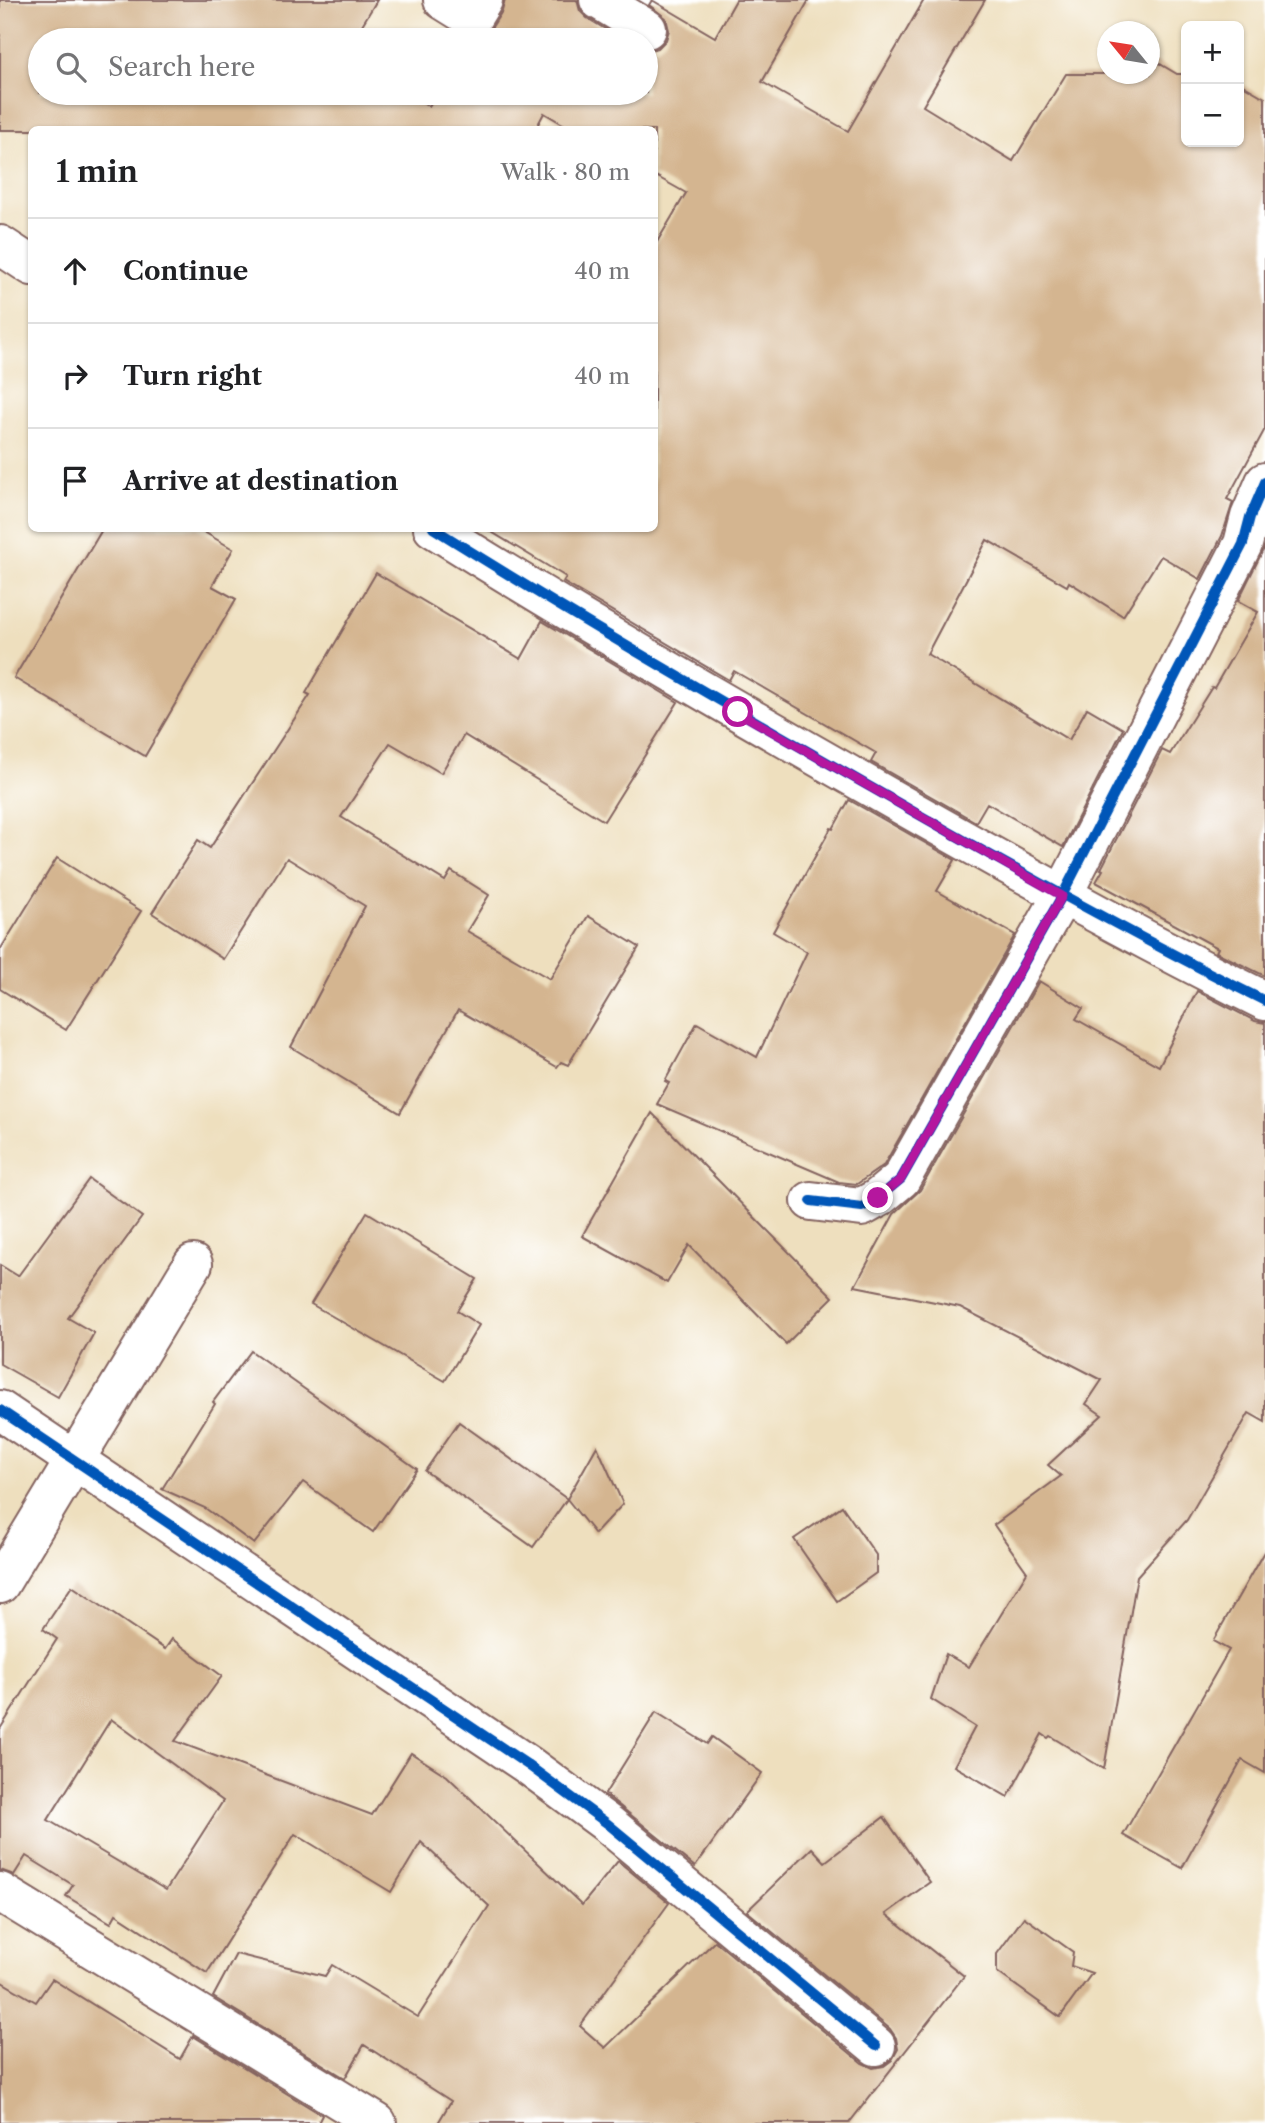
<!DOCTYPE html>
<html lang="en">
<head>
<meta charset="utf-8">
<style>
  :root { --surface:#fff; --page:#f6f6f6; --text:#202124; --muted:#757577; --line:#e0e0e0 }
  body { margin:0; font-family:"Libre Caslon Text",serif; background:var(--page); color:var(--text) }
  .controls { position:absolute; right:21px; top:21px; display:grid; overflow:hidden; border-radius:10px; box-shadow:0 2px 5px #0004 }
  .controls button { width:63px; height:63px; display:grid; place-items:center; padding:0; border:0; border-bottom:2px solid var(--line); background:var(--surface); color:var(--text); font:35px sans-serif }
  .compass { position:absolute; left:1097px; top:21px; width:63px; height:63px; border-radius:50%; background:var(--surface); box-shadow:0 2px 5px #0004; rotate:300deg }
  .stop { position:absolute; width:21px; height:21px; margin:-16px; border:5px solid #b5179e; border-radius:50%; background:#fff }
  .stop.end { background:#b5179e; border-color:#fff; box-shadow:0 2px 7px #0008 }
  .list { margin:0; padding:0; list-style:none }
  h2 { display:flex; justify-content:space-between; align-items:center; height:91px; margin:0; padding:0 28px; font-size:30px }
  h2 small { font-size:23px; font-weight:400; color:var(--muted) }
  .list li { display:grid; grid-template-columns:46px 1fr auto; gap:21px; align-items:center; box-sizing:border-box; height:105px; padding:0 28px; border-top:2px solid var(--line) }
  .list b { display:block; font-size:26px; white-space:nowrap }
  .list em { font-size:23px; font-style:normal; color:var(--muted) }
  .icon { flex:none; width:38px; height:38px; fill:none; stroke:currentColor; stroke-width:2; stroke-linecap:round; stroke-linejoin:round }
  .map { position:relative; flex:none; width:1265px; height:2123px; overflow:hidden }
  .search { position:absolute; background:var(--surface); box-shadow:0 2px 5px #0004; left:28px; top:28px; width:630px; height:77px; display:flex; align-items:center; gap:18px; box-sizing:border-box; padding:0 24px; border-radius:38px; color:var(--muted); font-size:26px }
  .panel { position:absolute; background:var(--surface); box-shadow:0 2px 5px #0004; left:28px; top:126px; width:630px; height:406px; border-radius:10px }
  .map>svg:first-child { display:block }
</style>
</head>
<body>
<div class="map">
<svg width="1265" height="2123" viewBox="0 0 1265 2123">
  <rect width="100%" height="100%" fill="#fff"/>
  <filter id="ink" filterUnits="userSpaceOnUse"><feTurbulence type="fractalNoise" baseFrequency=".0143" numOctaves="2"/><feDisplacementMap in="SourceGraphic" scale="14" xChannelSelector="R" yChannelSelector="G"/><feConvolveMatrix kernelMatrix="1 2 1 2 8 2 1 2 1" color-interpolation-filters="sRGB"/></filter>
  <filter id="wash" filterUnits="userSpaceOnUse"><feTurbulence type="fractalNoise" baseFrequency=".00686" numOctaves="4" result="noise"/><feDisplacementMap in="SourceGraphic" scale="28" xChannelSelector="R" yChannelSelector="G"/><feGaussianBlur stdDeviation="1.57" result="paint"/><feColorMatrix in="noise" values="0 0 0 0 0 0 0 0 0 0 0 0 0 0 0 0 0 1.4 0 .05"/><feComposite in="paint" operator="in"/></filter>
  <g filter="url(#wash)">
    <rect width="100%" height="100%" fill="#eedfbe"/>
    <g id="blocks">
      <g fill="#d4b590" fill-rule="evenodd">
        <path d="M0,0h377l-24,40h-313v53h368l21,13 8,-13h209v-42l12,-3 8,-8 3,-10 -3,-12 -17,-13 3,-5 63,37 21,-37h73l-47,82 86,49 76,-131h61l-62,106 90,55 53,-87h37l5,-10v10h42v-16l27,16h9v68h53v-59l26,15v331l-38,70 6,3 -11,34 -22,43 -39,-23 -38,60 -54,-34 -2,4 -80,-46 -60,114 142,86 18,-32 36,21 -60,118 -76,-44 -11,19 -105,-60 5,-9 -142,-82 -5,9 -166,-98 3,-5 -81,-49h169v-281l32,-54 -32,-18v-45h-81l-29,-17 -9,17h-535z"/>
        <path d="M505,0h72l3,11 7,7 36,22h-156l15,-3 8,-7 12,-19z"/>
        <path d="M103,528h94l36,21 -21,37 24,13 -91,157 -131,-78z"/>
        <path d="M1265,546v430l-49,-24 2,-4 -122,-66 7,-12 -2,-1 61,-119 8,4 42,-67 2,1 44,-76 -20,-11z"/>
        <path d="M376,573l145,86 21,-38 136,81 -74,119 -140,-86 -23,38 -51,-30 -49,74 104,64 6,-10 38,24 -22,36 83,48 38,-63 51,31 -71,118 -7,-3 -4,5 -99,-57 -58,103 -109,-66 74,-141 -78,-48 -64,101 -71,-46 46,-73 12,8 100,-153 -4,-2z"/>
        <path d="M849,800l106,60 -18,31 78,44 -131,230 -27,19 -18,-2 -182,-78 12,-21 -4,-2 32,-58 60,34 50,-105 -34,-20 58,-104 2,1z"/>
        <path d="M57,858l84,53 -75,119 -66,-41v-39z"/>
        <path d="M1039,981l44,27 -7,11 83,47 38,-75 58,30 10,2v399l-16,-9 -62,107 -50,56 -33,193 -54,-33 -2,2 -6,-4 -34,63 -54,-31 21,-39 -44,-28 15,-45 23,13 58,-95 -33,-47 67,-49 -13,-11 54,-50 -16,-11 16,-24 -142,-73 -105,-21 39,-72 26,-24z"/>
        <path d="M652,1113l181,184 -47,47 -97,-99 -22,38 -85,-47z"/>
        <path d="M89,1179l53,38 -74,101 26,15 -36,64 -58,-33v-99l18,11z"/>
        <path d="M367,1212l110,67 -20,32 22,14 -34,56 -134,-77z"/>
        <path d="M251,1351l166,118 -44,63 -70,-50 -49,62 -49,-36 -43,-19 53,-85 -2,-2z"/>
        <path d="M459,1422l108,77 -34,48 -108,-76z"/>
        <path d="M597,1446l26,58 -28,30 -28,-35z"/>
        <path d="M842,1506l34,49v18l-39,28 -43,-62z"/>
        <path d="M1265,1550v223l-23,-13 -60,108 -59,-33 106,-185 -16,-9z"/>
        <path d="M72,1586l93,63 7,-10 50,37 -47,65 197,74 39,-62 36,23 135,129 36,-44 51,42 -89,123 25,22 110,-107 147,122 11,5 11,-2 8,-6 6,-11 -2,-11 -6,-9 -143,-118 65,-63 13,14 59,-45 46,65 -44,32 78,62 -115,147h-411l13,-22 -87,-56 -19,33 -132,-81 23,-43 89,22 7,-11 86,52 71,-111 -68,-64 -30,50 -96,-58 -88,139 -91,-59 -5,9 -45,-27 7,-11 -47,-29 -12,19 -14,-5v-141l57,-90 -14,-10zM111,1719l112,82 -57,89 -118,-70z"/>
        <path d="M656,1712l51,32 5,-7 50,36 -67,94 -90,-73z"/>
        <path d="M1024,1917l49,35 -2,14 21,7 -32,44 -63,-45v-18z"/>
        <path d="M52,1979l128,80 13,-23 129,79 -4,8h-318v-142l36,21z"/>
      </g>
    </g>
  </g>
  <g filter="url(#ink)">
    <use href="#blocks" fill-opacity="0" stroke="#83625e" stroke-width="2"/>
    <g fill="none" stroke-linecap="round" stroke-linejoin="round">
      <g stroke="#83625e" stroke-width="42">
        <g id="minor">
          <path d="M443,0l29,18 11,-18"/>
          <path d="M599,0l48,29"/>
          <path d="M0,245l32,21"/>
          <path d="M433,528c145,91 293,177 441,261 129,74 258,146 391,212"/>
          <path d="M811,1201l51,6 16,-9 23,-19 161,-283 181,-352 7,-27 15,-35"/>
          <path d="M0,1410l528,355 80,59 268,222"/>
          <path d="M0,1584l193,-320"/>
          <path d="M0,1892l377,231"/>
        </g>
      </g>
      <use href="#minor" stroke="#fff" stroke-width="38"/>
      <g stroke="#fff" stroke-width="15">
        <g id="cycleway">
          <path d="M433,528c145,91 293,177 441,261 129,74 258,146 391,212"/>
          <path d="M811,1201l51,6 16,-9 23,-19 161,-283 181,-352 7,-27 15,-35"/>
          <path d="M0,1410l528,355 80,59 268,222"/>
        </g>
      </g>
      <use href="#cycleway" stroke="#0057b8" stroke-width="10"/>
    </g>
  </g>
  <g fill="none" stroke-linecap="round" stroke-linejoin="round" filter="url(#ink)">
    <path stroke="#b5179e" stroke-width="9" d="M738,712l324,184 -161,283 -23,19"/>
  </g>
</svg>
<div class="controls">
<button>+</button>
<button>−</button>
</div>
<svg class="compass" viewBox="-18 -18 36 36"><path d="M0-13l5 13h-10z" fill="#e53935"/><path d="M0 13l5-13h-10z" fill="#757577"/></svg>
<div class="stop" style="left:738px;top:712px"></div>
<div class="stop end" style="left:878px;top:1198px"></div>
<div class="search"><svg class="icon" aria-label="search" viewBox="0 0 24 24"><circle cx="10" cy="10" r="6"/><path d="M15 15l6 6"/></svg>Search here</div>
<section class="panel">
<h2>1 min<small>Walk · 80 m</small></h2>
<ul class="list">
<li><svg class="icon" aria-label="ahead" viewBox="0 0 24 24"><path d="M12 20V5M6 11l6-6 6 6"/></svg><div><b>Continue</b></div><em>40 m</em></li>
<li><svg class="icon" aria-label="right" viewBox="0 0 24 24"><path d="M7 20v-9h11M14 6l5 5-5 5"/></svg><div><b>Turn right</b></div><em>40 m</em></li>
<li><svg class="icon" aria-label="arrive" viewBox="0 0 24 24"><path d="M6 21V4h12l-3 4 3 4H6"/></svg><div><b>Arrive at destination</b></div></li>
</ul>
</section>
</div>
</body>
</html>
